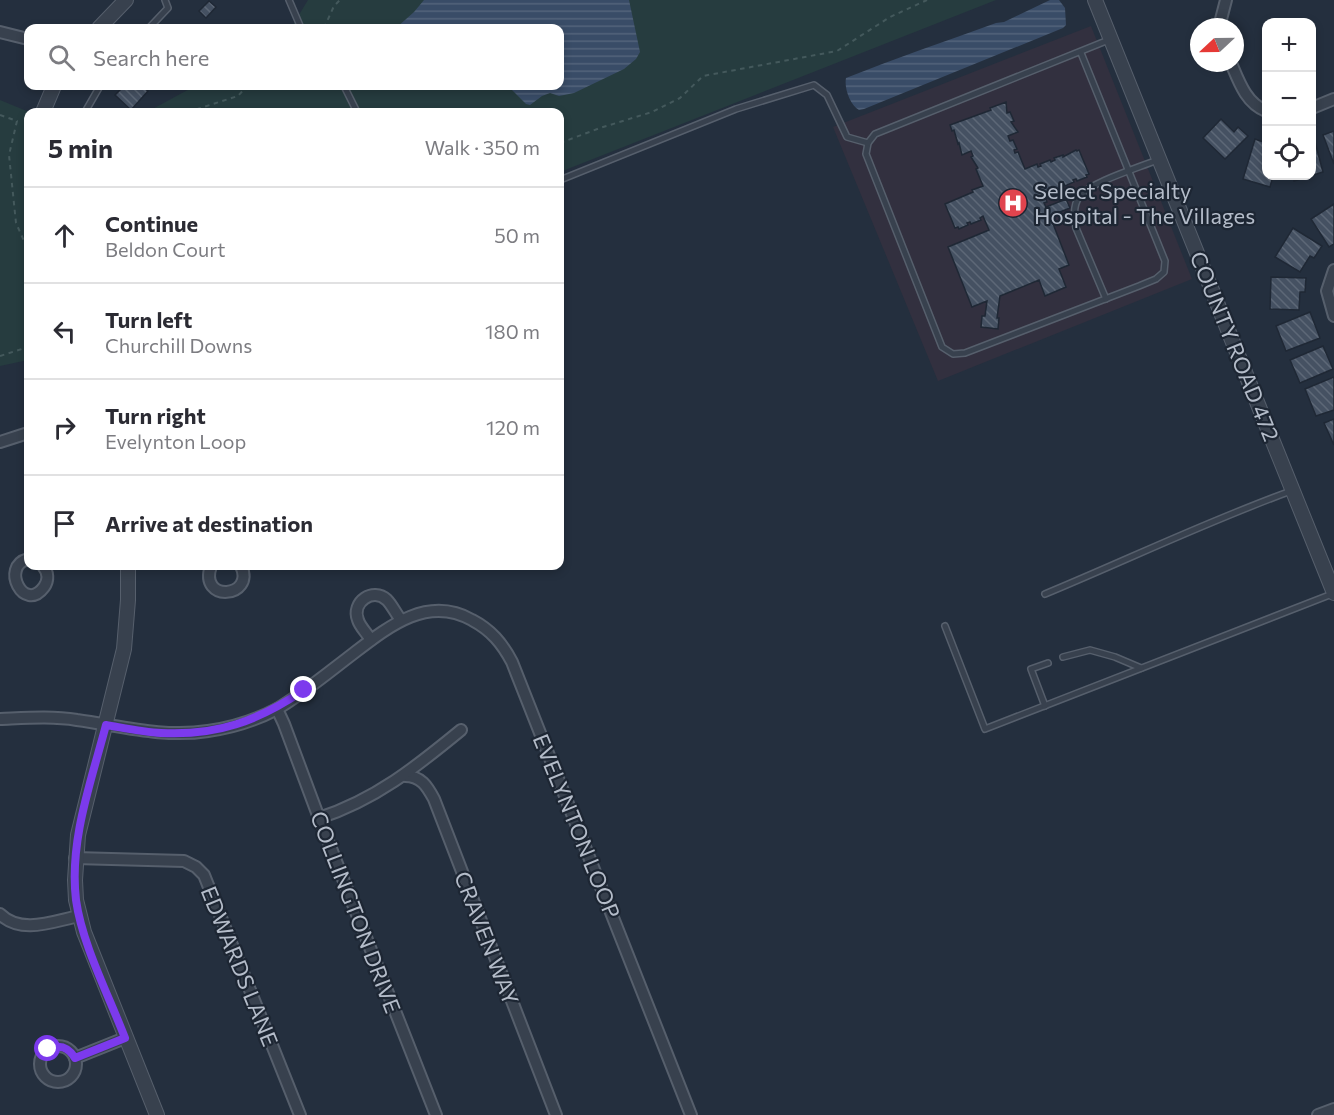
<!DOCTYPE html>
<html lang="en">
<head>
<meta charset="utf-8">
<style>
  :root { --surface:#fff; --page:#f2f2f3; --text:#2b2b33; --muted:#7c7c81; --line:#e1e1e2 }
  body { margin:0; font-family:Commissioner,sans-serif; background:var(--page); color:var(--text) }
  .controls { position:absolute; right:18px; top:18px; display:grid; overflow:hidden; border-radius:12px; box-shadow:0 3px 9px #0003 }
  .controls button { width:54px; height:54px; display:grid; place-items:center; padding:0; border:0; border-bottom:2px solid var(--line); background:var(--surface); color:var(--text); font:30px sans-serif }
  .compass { position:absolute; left:1190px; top:18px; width:54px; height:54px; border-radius:50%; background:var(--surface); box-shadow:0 3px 9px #0003; rotate:248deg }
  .stop { position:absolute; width:18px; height:18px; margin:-14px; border:4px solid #7c3aed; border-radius:50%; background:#fff }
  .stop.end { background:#7c3aed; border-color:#fff; box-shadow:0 2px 6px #0008 }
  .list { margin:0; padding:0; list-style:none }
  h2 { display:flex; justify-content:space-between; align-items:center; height:78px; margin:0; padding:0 24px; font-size:26px }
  h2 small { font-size:20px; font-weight:400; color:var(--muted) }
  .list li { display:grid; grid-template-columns:39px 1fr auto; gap:18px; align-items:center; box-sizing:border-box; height:96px; padding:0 24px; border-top:2px solid var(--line) }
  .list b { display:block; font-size:22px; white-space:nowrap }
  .list p { margin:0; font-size:20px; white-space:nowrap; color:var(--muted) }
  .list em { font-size:20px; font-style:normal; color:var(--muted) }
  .icon { flex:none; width:33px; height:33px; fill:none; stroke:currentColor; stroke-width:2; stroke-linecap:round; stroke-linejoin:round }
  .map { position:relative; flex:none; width:1334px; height:1115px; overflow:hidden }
  .search { position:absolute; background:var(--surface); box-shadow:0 3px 9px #0003; left:24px; top:24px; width:540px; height:66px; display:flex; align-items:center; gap:15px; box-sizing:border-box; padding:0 21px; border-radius:12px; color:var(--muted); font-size:22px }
  .panel { position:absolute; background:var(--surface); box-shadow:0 3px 9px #0003; left:24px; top:108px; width:540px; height:462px; border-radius:12px }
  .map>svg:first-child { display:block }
</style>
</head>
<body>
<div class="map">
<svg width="1334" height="1115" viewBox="0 0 1334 1115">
  <defs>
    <pattern id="water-rules" width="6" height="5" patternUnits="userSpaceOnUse" patternTransform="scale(1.5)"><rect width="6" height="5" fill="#394c67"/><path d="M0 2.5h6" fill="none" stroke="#53647b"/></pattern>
    <pattern id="building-back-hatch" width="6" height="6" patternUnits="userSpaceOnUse" patternTransform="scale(1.5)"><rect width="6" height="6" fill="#455162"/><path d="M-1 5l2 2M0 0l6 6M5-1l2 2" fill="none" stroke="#5d6877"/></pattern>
  </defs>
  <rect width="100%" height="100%" fill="#242f3e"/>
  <path fill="#32303f" d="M1091,26l101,253 -254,102 -105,-254z"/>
  <g fill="#263c3f">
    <path d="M308,0h688l-436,172v-60h-413l48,-26h365v-58h-269z"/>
    <path d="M0,100l29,12 -1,248 -28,6z"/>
  </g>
  <g fill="url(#water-rules)">
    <path d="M424,0h205l11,52 -4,7 -12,10 -50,24 -15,3 -9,-3 -8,3 -12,9 -4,-1 -18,-18h52v-58h-164l18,-16z"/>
    <path d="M1050,0h9l6,8 1,17 -3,3 -199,81 -5,1c-9,-5 -15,-22 -13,-32 50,-20 100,-37 150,-55l8,-1z"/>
  </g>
  <g fill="url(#building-back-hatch)" stroke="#1f2835" stroke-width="1.5">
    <path d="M209,1l7,6 -10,11 -7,-7z"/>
    <path d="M124,86h18l6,5 -17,19 -16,-15z"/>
    <path d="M1006,102l1,11 3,-1 4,9 -3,1 7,10 -10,4 2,5 3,-1 4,9 -3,1 1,3 3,-1 7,17 12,-5 1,3 3,-1 -1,-2 10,-4 1,2 4,-2 -1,-2 9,-3v2l13,-7 1,1 2,-1 10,24 -3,1 1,2 -10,4 -1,-2 -3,1 1,2 -9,4 -1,-2 -4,1 1,3 -9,3 -1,-2 -7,5 3,8 -3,1 2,4 20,-8 4,9 -20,8 19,49 -10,4 7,18 -21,9 -6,-16 -39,16 -3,22h2l-1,11 -17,-2 1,-11h3l2,-15 -15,6 -24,-60 41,-17 -6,-14 -3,2 1,2 -10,4 -1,-2 -3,1 1,2 -9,4 -1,-2 -3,1 -10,-24 28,-12 -1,-2 11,-4 -7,-17 2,-1 -7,-11 2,-1 -2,-5 -9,4 -3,-12 -1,1 -4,-14 -2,1 -2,-6 41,-15 -1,-2z"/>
    <path d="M1221,119l13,13 4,-5 10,9 -23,23 -22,-21z"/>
    <path d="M1334,131v33l-11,-29z"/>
    <path d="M1255,139l11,4v33h7l-3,11 -27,-8z"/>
    <path d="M1315,142l8,30 -29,9 -1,-5h19v-33z"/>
    <path d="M1334,204v40l-5,3 -18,-28z"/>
    <path d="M1293,228l29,18 -8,12 -4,-2 -10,16 -25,-15z"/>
    <path d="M1271,277l35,1 -1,14h-5l-1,18 -29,-1z"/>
    <path d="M1310,312l10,26 -34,13 -10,-25z"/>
    <path d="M1323,346l10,23 -33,14 -10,-23z"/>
    <path d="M1334,377v33l-18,6 -11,-27z"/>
    <path d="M1334,419v26l-10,-22z"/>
  </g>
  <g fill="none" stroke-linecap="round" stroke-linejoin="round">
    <g stroke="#565f6c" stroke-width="8">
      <g id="service">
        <path d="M289,0l12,28"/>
        <path d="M149,28l19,-20 -3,-8"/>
        <path d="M1081,53l84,208 -1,11 -8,7 -17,7 -174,67 -12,1 -11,-7 -76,-193 2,-11 7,-9 236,-95"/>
        <path d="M344,86l13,26"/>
        <path d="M85,112l15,-26"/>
        <path d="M560,180l176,-71 78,-24 13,10 20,42 21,6"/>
        <path d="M1106,299l-30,-71c-2,-10 -3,-24 4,-32 11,-14 58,-28 77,-36"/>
        <path d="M1045,594c82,-34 163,-73 246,-103"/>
        <path d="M945,626l40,103 347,-135"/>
        <path d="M1063,657l27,-7 25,7 26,11"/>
        <path d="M1045,706l-14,-37 17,-6"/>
      </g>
    </g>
    <g stroke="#565f6c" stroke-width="14">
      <g id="minor">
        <path d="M1219,27l7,-27"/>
        <path d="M0,32l28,7"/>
        <path d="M1231,63c8,19 15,40 35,48"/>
        <path d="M1312,108l22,-9"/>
        <path d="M1334,270l-7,21 7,25"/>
        <path d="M0,442l28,-9"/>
        <path d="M28,559c-28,7 -4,55 16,28 5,-7 4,-15 -1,-21"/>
        <path d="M211,566c-13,37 45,32 30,0"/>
        <path d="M371,640c-4,-7 -11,-13 -13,-20 -7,-18 15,-33 29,-20 5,5 9,14 14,20"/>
        <path d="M277,709l7,15 35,94 117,297"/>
        <path d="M0,719c26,-1 52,-3 77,1 44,6 86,18 131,11 23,-3 48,-11 69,-22 27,-16 52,-37 77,-56 35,-27 74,-58 118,-33 19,10 30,23 40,42l179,453"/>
        <path d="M405,776c16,0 22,10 29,23l122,316"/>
        <path d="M319,818c56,-18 97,-51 142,-88"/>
        <path d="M75,858l109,3 12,6 8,8 96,240"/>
        <path d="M0,914c21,21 54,7 79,2"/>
        <circle cx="58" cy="1064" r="18"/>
        <path d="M75,1058l50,-20"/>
        <path d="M1318,1115l16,-6"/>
      </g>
    </g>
    <g stroke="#565f6c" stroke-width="16">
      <g id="tertiary">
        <path d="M1095,0l239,593"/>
        <path d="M99,28l27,-28"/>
        <path d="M43,112l11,-26"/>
        <path d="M128,566v34l-4,49 -46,186 -3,45 1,20 8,32 73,183"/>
      </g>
    </g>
    <g stroke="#44595c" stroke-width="2" stroke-dasharray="4.5 4.5" stroke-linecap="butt">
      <path d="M324,28l10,-22 6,-6"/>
      <path d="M188,112l50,-16 9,-10"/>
      <path d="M0,115l17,6 -8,34 7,68 12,27"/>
      <path d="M560,143l40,-15 52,-16 28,-14 23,-22 134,-25 53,-34 37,-17"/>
      <path d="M0,356l28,-9"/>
    </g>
    <use href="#service" stroke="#38414e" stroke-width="5"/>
    <use href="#minor" stroke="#38414e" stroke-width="10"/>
    <use href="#tertiary" stroke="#38414e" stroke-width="14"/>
  </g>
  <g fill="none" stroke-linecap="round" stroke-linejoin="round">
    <path stroke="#7c3aed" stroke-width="8" d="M48,1049c12,-5 20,-2 27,9l50,-20c-16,-42 -43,-94 -49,-138 -7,-59 15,-118 30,-175 18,3 37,7 55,8 56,3 97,-12 143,-43"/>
  </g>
  <defs>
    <g id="hospital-disc" transform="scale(1.5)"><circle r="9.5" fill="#e0444e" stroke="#1d2633"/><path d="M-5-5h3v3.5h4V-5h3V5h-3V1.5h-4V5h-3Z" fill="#fff"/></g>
  </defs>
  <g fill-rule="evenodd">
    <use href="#hospital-disc" x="1013" y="203"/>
  </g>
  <g text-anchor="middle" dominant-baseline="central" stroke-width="4.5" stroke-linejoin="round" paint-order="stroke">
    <g font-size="22" fill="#b4bcc9" stroke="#1d2633" text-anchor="start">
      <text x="1034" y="190">Select Specialty<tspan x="1034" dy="25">Hospital - The Villages</tspan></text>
    </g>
    <g font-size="22" fill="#b4bcc9" stroke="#1d2633">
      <text transform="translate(1235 346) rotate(68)">COUNTY ROAD 472</text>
      <text transform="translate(577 826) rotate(68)">EVELYNTON LOOP</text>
      <text transform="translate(356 912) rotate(69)">COLLINGTON DRIVE</text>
      <text transform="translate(487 938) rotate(69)">CRAVEN WAY</text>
      <text transform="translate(240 966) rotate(68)">EDWARDS LANE</text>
    </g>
  </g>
</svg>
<div class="controls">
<button>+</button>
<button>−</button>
<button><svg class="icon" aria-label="locate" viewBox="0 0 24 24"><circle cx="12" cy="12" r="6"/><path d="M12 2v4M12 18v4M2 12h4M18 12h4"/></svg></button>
</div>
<svg class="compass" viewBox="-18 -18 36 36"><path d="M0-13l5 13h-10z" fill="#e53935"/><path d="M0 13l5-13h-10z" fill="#7c7c81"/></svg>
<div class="stop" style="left:48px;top:1049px"></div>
<div class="stop end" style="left:304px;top:690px"></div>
<div class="search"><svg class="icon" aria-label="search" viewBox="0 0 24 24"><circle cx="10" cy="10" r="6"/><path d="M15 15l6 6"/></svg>Search here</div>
<section class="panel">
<h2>5 min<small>Walk · 350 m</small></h2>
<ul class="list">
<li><svg class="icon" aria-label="ahead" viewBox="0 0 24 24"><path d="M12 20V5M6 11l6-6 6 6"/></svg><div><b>Continue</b><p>Beldon Court</p></div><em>50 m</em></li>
<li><svg class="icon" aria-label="left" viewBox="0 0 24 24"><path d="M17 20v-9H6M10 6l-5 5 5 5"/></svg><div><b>Turn left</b><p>Churchill Downs</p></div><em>180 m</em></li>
<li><svg class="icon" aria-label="right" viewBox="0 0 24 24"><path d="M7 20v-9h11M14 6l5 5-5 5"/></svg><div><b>Turn right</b><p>Evelynton Loop</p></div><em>120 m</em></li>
<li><svg class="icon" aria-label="arrive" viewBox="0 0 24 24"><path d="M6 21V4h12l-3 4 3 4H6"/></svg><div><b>Arrive at destination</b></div></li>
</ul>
</section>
</div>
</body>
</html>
